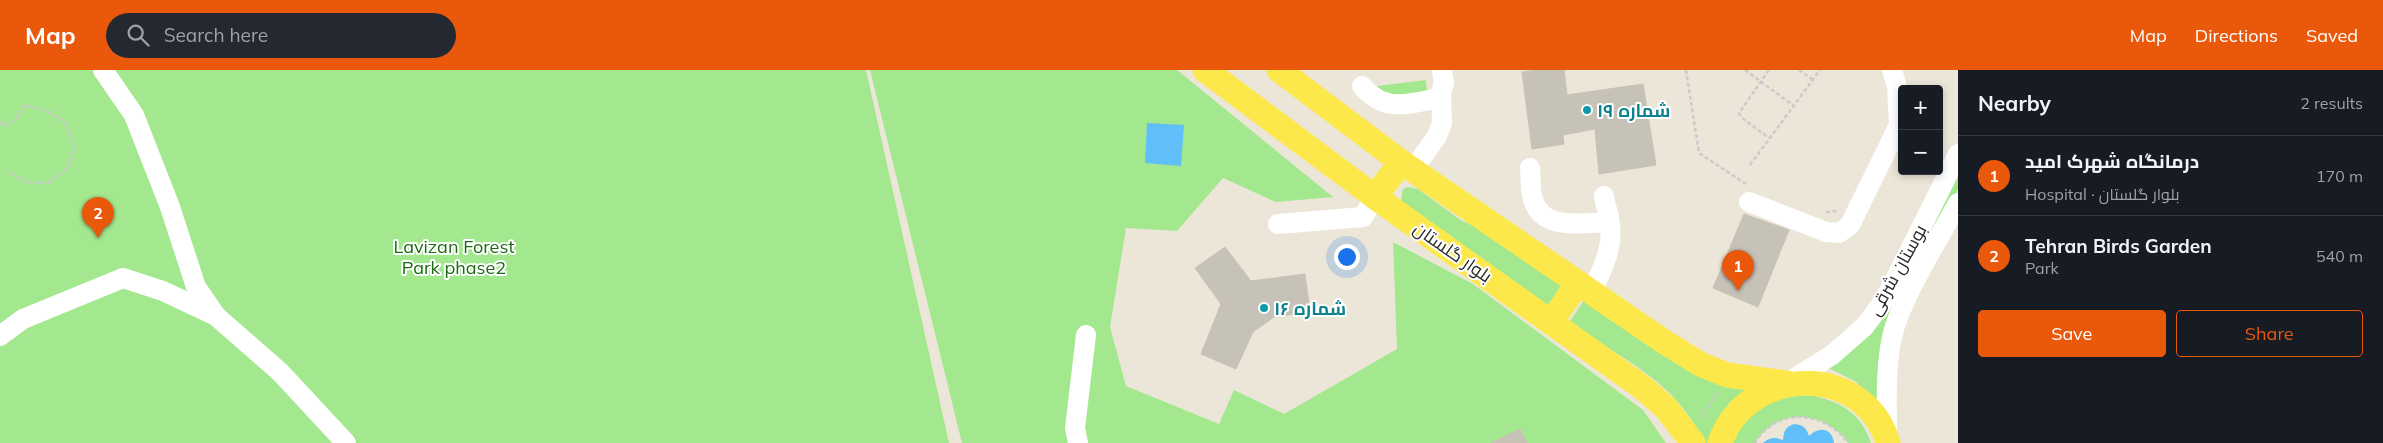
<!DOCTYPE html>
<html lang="en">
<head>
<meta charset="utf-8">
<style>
  :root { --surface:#171b24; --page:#242831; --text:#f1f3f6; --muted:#9ea1a6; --line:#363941; --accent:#ea580c }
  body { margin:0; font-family:Mulish,Cairo,sans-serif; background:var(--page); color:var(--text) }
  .controls { position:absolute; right:15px; top:15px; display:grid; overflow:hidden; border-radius:5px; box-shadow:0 2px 8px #0003 }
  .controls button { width:45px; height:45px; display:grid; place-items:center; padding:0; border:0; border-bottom:1px solid var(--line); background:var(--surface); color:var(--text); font:25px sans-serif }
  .you { position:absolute; left:1346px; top:186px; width:18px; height:18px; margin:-12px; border:4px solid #fff; border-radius:50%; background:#1a73e8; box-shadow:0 0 0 8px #1a73e833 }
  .badge { display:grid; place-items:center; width:32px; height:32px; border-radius:50%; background:var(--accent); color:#fff; font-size:16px; font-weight:700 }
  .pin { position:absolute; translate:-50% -41px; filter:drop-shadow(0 1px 2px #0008) }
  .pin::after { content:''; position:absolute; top:26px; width:18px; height:15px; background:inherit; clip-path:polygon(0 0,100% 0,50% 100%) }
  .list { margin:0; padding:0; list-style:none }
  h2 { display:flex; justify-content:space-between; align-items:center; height:65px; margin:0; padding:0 20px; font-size:21px }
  h2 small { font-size:16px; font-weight:400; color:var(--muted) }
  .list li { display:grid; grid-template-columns:32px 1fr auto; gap:15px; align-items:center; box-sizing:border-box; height:80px; padding:0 20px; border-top:1px solid var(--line) }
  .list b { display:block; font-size:19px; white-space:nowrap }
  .list p { margin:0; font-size:16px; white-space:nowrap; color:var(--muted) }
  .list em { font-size:16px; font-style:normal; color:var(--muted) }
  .actions { display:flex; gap:10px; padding:15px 20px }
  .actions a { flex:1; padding:11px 0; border:1px solid var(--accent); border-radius:5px; text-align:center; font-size:18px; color:var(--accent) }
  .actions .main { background:var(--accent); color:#fff }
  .icon { flex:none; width:28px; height:28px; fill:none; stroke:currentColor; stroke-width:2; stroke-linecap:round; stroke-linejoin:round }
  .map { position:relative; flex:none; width:1958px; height:373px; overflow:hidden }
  header { display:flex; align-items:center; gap:30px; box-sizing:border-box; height:70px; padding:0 25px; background:var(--accent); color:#fff }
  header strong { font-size:24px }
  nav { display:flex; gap:28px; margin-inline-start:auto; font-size:18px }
  .search { width:350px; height:45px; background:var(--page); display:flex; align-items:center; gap:12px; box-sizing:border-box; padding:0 18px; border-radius:28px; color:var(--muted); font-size:19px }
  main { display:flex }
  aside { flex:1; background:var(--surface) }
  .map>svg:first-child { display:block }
</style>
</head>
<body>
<header>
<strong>Map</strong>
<div class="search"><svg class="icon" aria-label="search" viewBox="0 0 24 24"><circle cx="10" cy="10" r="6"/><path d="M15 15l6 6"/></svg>Search here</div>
<nav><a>Map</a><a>Directions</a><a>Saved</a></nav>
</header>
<main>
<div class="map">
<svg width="1958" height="373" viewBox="0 0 1958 373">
  <rect width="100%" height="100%" fill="#ece6d8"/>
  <g fill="#a3e88e">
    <path d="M0,0h866l83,373h-949z"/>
    <path d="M870,0h307l156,127 -57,5 -53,-24 -46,53 -51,-3 -16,99 16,59 93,38 15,-34 50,24 113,-65 -4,-107 80,42 170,126 23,33h-704z"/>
    <path d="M1426,10l1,11c-15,2 -40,10 -50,-5z"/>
    <path d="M1958,105v14l-37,70 -39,148 -27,-26 -31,-15 14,-6z"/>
    <path d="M1408,117l10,2 44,32 26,10 77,55 -16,23 -148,-108 2,-12z"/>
    <path d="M1584,230l172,88 -43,55h-8c-7,-13 -14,-25 -23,-36 -27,-35 -77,-59 -113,-84z"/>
    <path d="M1803,323c33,8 56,15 68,50h-23c-22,-32 -72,-37 -93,0h-23c20,-39 32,-39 71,-50z"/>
  </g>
  <g fill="#60bff9">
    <path d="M1147,53l37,2 -3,41 -36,-3z"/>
    <path d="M1794,354c9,1 12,3 15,12 10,-10 23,-8 25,7h-71c7,-6 12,-6 20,-3 1,-9 2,-13 11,-16z"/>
  </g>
  <g fill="#c7c2b8" stroke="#c7c2b1">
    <path d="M1536,0h28l3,25 76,-11 13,81 -57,9 -4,-45 -32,6 1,9 -32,5 -10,-77z"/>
    <path d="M1744,144l45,16 -31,77 -45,-19z"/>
    <path d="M1225,177l26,34 54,-7 5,38 -36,5 -21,15 -17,37 -35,-15 20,-50 -26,-36z"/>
    <path d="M1520,359l7,14h-36z"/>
  </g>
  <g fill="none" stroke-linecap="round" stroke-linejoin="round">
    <g stroke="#cbcbcb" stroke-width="2.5" stroke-dasharray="4 2.5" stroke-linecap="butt">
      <path d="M1686,0l13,83 47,31"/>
      <path d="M1745,0l49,36"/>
      <path d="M1769,0l-30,43 3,5 27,20"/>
      <path d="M1799,0l14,10"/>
      <path d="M0,52l5,4 11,-8 10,-13 25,8 16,12 8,21 -6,21 -21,16 -22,-1 -18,-10"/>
      <path d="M1750,95l70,-95"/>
      <path d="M1826,142l12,-1"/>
      <path d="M1700,348l18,-26"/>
      <path d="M1755,373c21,-37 71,-32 93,0"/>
    </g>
    <g stroke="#fff" stroke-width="20">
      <path d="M103,0l31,45 36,92 26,80 20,29 64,56 66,71"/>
      <path d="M1362,16c24,28 46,17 79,12"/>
      <path d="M1530,98c1,9 0,19 2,27 7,37 50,28 77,27"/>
      <path d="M1413,100l24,-34 5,-13 -1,-31 3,-9 -2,-12"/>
      <path d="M1749,132l77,30 13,1 11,-8 49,-100 -2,-38 -5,-17"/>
      <path d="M1278,154l85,-7 12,-20"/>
      <path d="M1591,222c12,-23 24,-47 18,-74 -1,-7 -4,-14 -5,-22"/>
      <path d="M0,266l23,-17 100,-41 40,13 53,25"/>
      <path d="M1787,313l45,-28 32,-28 19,-25 18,-34 57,-114"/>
      <path d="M1887,367c0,-33 -2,-67 5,-100 9,-40 46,-96 66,-134"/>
      <path d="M1078,373l-3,-15 11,-93"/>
    </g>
    <g stroke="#fde84c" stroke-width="25">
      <path d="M1205,0l170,127 268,191 23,20 27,35"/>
      <path d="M1279,0l122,92 262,179 37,23 27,11 60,8"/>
      <path d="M1375,127l26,-35"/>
      <path d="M1551,252l27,-39"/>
      <path d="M1720,373c26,-78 145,-81 168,0"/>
    </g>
  </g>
  <g fill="#0f9aa8" stroke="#fff" stroke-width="2">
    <circle cx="1587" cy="40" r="5"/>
    <circle cx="1264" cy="238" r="5"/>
  </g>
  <g text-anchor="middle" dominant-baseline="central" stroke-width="4" stroke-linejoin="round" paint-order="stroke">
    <g font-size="18" font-weight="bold" fill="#0d838f" stroke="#fff" text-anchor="start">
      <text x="1597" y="40">شماره ۱۹</text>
      <text x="1274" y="238">شماره ۱۶</text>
    </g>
    <g font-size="18" fill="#1b6a13" stroke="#fff">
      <text x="454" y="176">Lavizan Forest<tspan x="454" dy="21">Park phase2</tspan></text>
    </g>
    <g font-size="18" fill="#282828" stroke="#fff">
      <text transform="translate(1453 182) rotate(35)">بلوار گلستان</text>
      <text transform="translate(1897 200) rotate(-61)">بوستان شرقی</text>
    </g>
  </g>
</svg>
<div class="controls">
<button>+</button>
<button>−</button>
</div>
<div class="you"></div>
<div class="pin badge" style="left:1738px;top:221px">1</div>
<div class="pin badge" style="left:98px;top:168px">2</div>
</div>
<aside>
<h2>Nearby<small>2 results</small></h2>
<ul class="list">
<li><span class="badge">1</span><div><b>درمانگاه شهرک امید</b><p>Hospital · بلوار گلستان</p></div><em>170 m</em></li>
<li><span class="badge">2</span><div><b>Tehran Birds Garden</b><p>Park</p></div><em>540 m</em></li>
</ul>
<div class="actions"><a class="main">Save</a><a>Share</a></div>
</aside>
</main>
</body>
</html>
